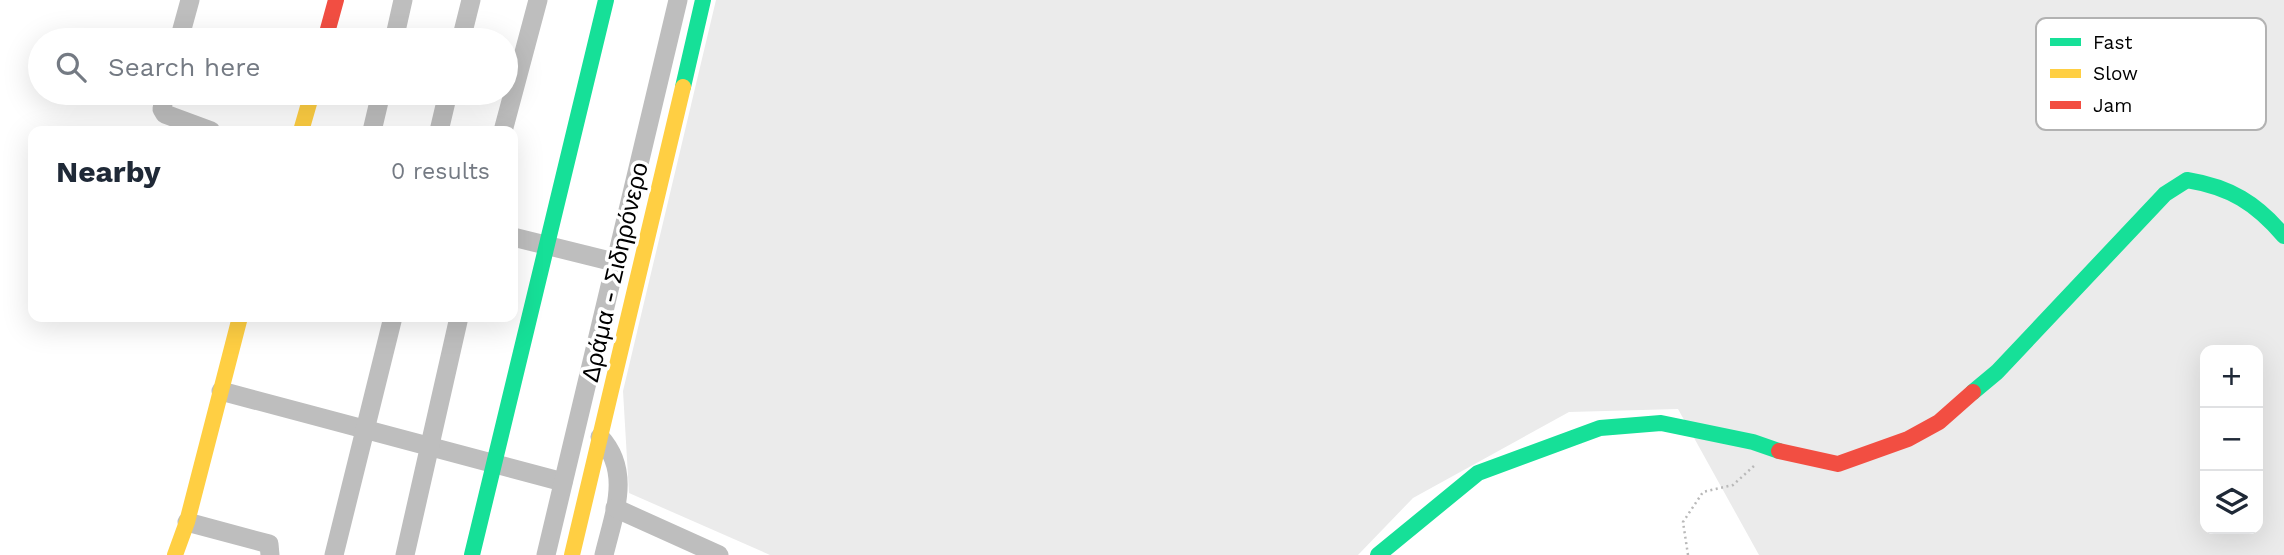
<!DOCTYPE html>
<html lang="en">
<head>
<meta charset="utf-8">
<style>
  :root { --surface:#fff; --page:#f2f2f3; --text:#1f2937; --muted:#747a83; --line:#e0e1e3 }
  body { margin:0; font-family:"Work Sans",sans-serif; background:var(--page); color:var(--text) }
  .controls { position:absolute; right:21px; bottom:21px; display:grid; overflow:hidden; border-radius:14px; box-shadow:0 7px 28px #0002 }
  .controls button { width:63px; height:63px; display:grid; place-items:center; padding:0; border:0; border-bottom:2px solid var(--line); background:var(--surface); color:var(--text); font:35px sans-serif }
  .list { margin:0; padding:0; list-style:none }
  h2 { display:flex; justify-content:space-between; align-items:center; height:91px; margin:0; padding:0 28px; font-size:30px }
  h2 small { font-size:23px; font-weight:400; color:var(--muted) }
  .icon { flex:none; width:38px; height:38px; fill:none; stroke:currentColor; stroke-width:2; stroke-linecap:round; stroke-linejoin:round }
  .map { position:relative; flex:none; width:2284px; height:555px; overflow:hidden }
  .search { position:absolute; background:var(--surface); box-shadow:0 7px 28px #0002; left:28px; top:28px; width:490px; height:77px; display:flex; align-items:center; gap:18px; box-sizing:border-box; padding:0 24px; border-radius:38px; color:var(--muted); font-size:26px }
  .panel { position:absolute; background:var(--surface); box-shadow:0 7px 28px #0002; left:28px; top:126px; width:490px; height:196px; border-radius:14px }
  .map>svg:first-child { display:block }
</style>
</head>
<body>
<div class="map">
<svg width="2284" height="555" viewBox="0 0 2284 555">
  <rect width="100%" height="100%" fill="#fff"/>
  <path fill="#ebebeb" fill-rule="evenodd" d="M716,0h1568v555h-525l-81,-146 -109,3 -156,86 -55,57h-588l-141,-62 -6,-102zM2205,350h53v179h-53z"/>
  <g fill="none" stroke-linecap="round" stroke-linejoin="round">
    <path stroke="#b9b9b9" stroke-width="2.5" stroke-dasharray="2 3.5" stroke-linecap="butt" d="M1688,555l-5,-33 20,-30 30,-7 22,-20"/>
    <g stroke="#bebebe" stroke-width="19">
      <path d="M179,40l11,-40"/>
      <path d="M394,40l9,-40"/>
      <path d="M461,40l10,-40"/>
      <path d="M165,93l-3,16 3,5 46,17"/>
      <path d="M372,131l9,-38"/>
      <path d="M439,131l9,-38"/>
      <path d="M503,131l35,-131"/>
      <path d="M513,237l101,25"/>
      <path d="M221,391l342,91"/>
      <path d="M600,437c32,35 14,76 4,118"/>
      <path d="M615,508l104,47"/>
      <path d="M187,522l82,22 1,11"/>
      <path d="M334,555l59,-238"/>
      <path d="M405,555l54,-238"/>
      <path d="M546,555l132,-555"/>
    </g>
    <g stroke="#16e098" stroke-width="16">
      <path d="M683,87l20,-87"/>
      <path d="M1973,392l24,-20 168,-178 22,-14c43,7 69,23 97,56"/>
      <path d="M472,555l134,-555"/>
      <path d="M1378,555l100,-82 122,-45 61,-5 92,19 26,9"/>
    </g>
    <g stroke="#ffcf43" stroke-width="16">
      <path d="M301,131l11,-38"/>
      <path d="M175,555l12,-33 53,-205"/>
      <path d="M572,555l111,-468"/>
    </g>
    <g stroke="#f24e42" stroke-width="16">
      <path d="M325,40l11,-40"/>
      <path d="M1779,451l59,13 70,-25 31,-17 34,-30"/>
    </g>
  </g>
  <g text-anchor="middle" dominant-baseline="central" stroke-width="7" stroke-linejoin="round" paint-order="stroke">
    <g font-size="24" fill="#000" stroke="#fff">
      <text transform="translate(615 272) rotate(-77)">Δράμα - Σιδηρόνερο</text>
    </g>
  </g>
  <rect x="2036" y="18" width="230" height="112" rx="10" fill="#fff" stroke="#b2b2b2" stroke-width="2"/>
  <rect x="2050" y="38" width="31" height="8" fill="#16e098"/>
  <rect x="2050" y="69" width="31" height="9" fill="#ffcf43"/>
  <rect x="2050" y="101" width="31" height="8" fill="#f24e42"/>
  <g font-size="19" fill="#000">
    <text x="2093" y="49">Fast</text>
    <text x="2093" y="80">Slow</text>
    <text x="2093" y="112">Jam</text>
  </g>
</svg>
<div class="controls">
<button>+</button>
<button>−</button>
<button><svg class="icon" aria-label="layers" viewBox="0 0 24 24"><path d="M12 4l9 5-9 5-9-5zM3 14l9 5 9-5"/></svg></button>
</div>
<div class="search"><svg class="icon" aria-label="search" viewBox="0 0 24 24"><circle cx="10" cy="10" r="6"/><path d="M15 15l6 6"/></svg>Search here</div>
<section class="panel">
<h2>Nearby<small>0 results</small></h2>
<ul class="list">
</ul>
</section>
</div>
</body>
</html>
